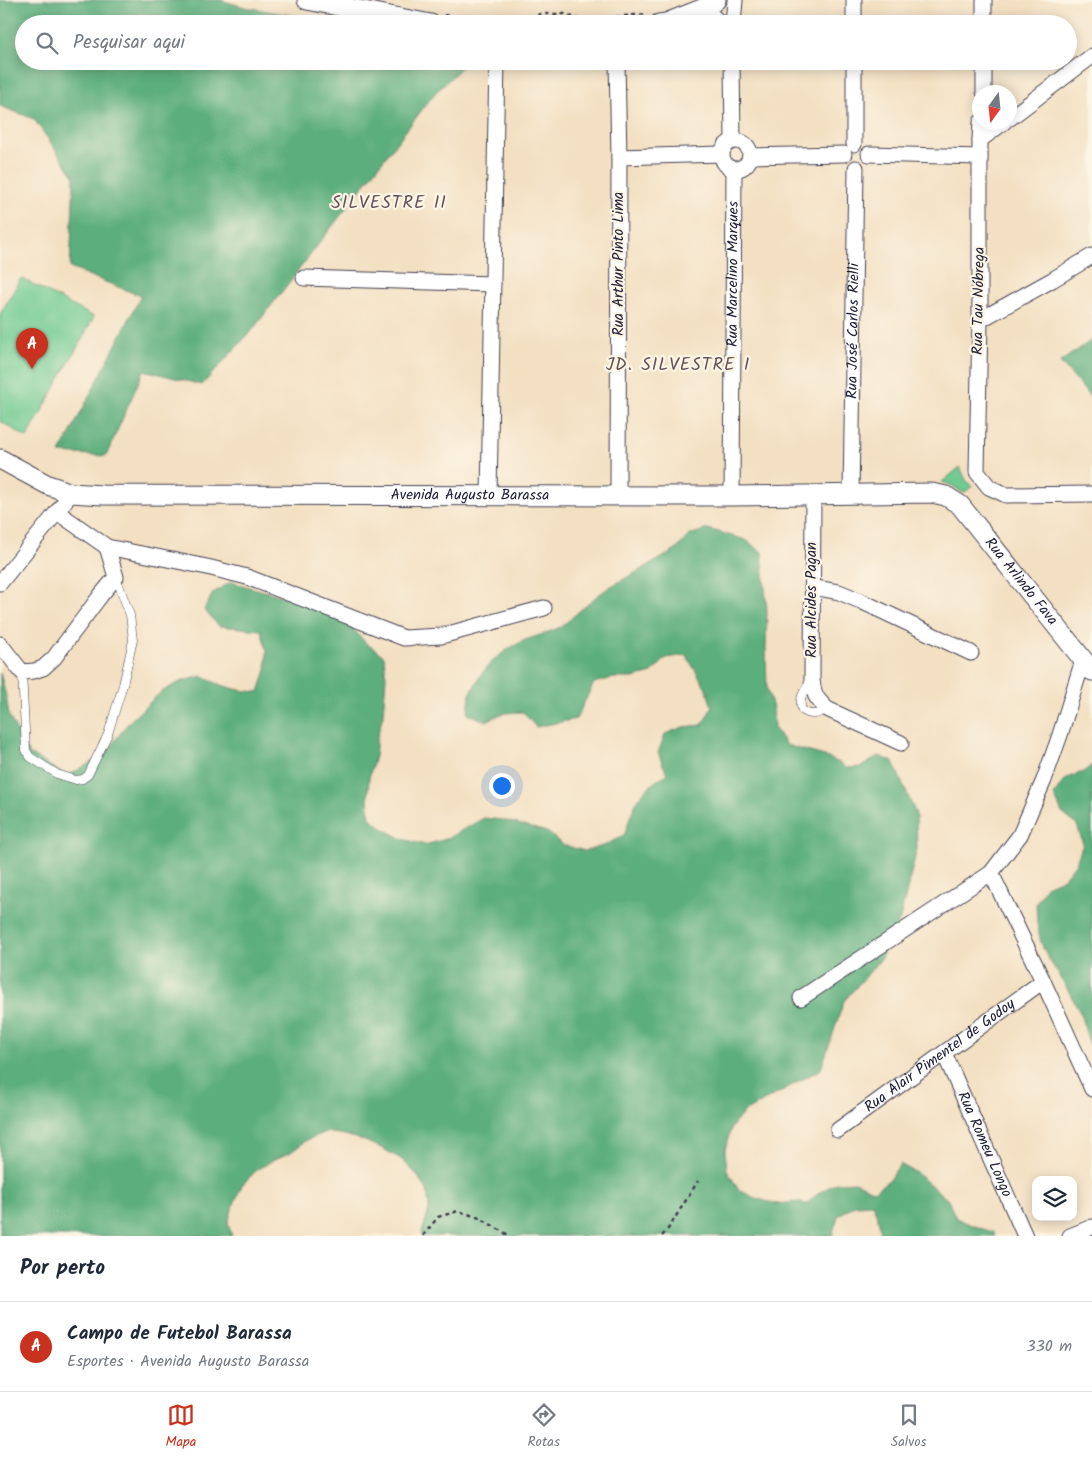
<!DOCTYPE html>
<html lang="pt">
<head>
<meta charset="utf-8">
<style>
  :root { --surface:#fff; --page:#f2f2f3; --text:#1f2937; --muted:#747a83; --line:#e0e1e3; --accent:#c8321e }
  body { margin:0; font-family:Kalam,sans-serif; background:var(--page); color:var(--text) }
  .controls { position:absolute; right:15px; bottom:15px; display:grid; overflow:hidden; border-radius:10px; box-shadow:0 2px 12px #0003 }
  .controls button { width:45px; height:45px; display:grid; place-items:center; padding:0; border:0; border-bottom:1px solid var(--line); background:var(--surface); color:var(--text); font:25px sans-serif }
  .compass { position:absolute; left:972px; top:85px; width:45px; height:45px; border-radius:50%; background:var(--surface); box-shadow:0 2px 12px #0003; rotate:195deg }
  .you { position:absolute; left:501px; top:785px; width:18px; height:18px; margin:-12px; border:4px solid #fff; border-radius:50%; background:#1a73e8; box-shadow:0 0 0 8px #1a73e833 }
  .badge { display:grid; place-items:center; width:32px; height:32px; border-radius:50%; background:var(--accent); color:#fff; font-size:16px; font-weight:700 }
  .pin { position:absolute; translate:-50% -41px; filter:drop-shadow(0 1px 2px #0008) }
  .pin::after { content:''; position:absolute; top:26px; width:18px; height:15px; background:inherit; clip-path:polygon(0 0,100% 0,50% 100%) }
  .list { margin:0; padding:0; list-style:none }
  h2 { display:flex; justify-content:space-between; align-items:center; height:65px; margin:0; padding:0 20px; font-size:21px }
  h2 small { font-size:16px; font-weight:400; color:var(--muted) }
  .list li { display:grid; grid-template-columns:32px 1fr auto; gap:15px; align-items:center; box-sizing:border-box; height:90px; padding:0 20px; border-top:1px solid var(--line) }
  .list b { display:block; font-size:19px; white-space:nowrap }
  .list p { margin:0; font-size:16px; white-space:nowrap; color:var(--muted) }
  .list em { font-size:16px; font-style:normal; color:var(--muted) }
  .icon { flex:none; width:28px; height:28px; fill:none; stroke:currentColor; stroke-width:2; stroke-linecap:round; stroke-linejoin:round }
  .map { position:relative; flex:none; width:1092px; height:1236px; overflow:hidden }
  .search { position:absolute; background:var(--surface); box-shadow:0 2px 12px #0003; left:15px; right:15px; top:15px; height:55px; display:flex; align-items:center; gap:12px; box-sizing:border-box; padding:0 18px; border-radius:28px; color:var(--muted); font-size:19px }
  .sheet { height:155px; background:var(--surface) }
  nav { display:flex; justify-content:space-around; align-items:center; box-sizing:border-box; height:70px; border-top:1px solid var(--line); background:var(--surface); font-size:14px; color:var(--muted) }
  nav a { display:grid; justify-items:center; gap:2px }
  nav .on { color:var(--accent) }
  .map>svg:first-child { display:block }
</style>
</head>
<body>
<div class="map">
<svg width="1092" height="1236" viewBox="0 0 1092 1236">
  <rect width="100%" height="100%" fill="#fcf5e5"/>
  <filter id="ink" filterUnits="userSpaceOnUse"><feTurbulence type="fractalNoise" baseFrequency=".02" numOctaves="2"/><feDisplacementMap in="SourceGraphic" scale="10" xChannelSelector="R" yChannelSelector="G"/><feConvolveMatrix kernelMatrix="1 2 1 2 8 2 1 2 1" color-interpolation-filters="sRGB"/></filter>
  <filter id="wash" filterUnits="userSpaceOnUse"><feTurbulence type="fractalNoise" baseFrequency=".0096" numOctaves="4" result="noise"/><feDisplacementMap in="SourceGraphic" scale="20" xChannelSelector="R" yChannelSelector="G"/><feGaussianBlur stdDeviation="1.12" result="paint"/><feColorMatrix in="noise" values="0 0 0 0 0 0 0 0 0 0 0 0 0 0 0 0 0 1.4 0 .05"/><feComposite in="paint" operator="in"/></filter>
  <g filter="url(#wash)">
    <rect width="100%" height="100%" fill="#f3dfc1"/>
    <g fill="#70ca91" stroke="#497666">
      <path d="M21,278l73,39 -67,121 -27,-17v-107z"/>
      <path d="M960,467l6,13 6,7 -9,6 -12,-8 -9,-3z"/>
    </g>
    <g fill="#5cae7b" stroke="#3f685b">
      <path d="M0,0h220l25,7 97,17h-318v37h444l-33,32 -181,235 -52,57 -58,-15 -38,86 -46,-3 81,-157 -71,-28 4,-92 -40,-57 -34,-13z"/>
      <path d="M1092,340v59l-32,-37z"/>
      <path d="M708,529l38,11 16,12 5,59 -1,40 1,38 6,19 1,19 12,18 38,11 18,8 4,4 15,-1 18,-11 14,6 23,52 1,35 -17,70 -20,41 -36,41 -23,68 -77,43 -13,16 -6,22 2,20 11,19 17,9 22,6 20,-2 9,2 14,-12 16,-9 20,-1 18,9 15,-11 11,-16 18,10 30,26 8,18 18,8 19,6 2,4h-115l-1,-13 -6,-19 -19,1 -16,11 -6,20h-411l8,-27 -2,-19 -11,-16 -15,-15 -18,-10 -18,-8 -20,-6 -20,-3 -18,8 -16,12 -18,8 -17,11 -14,14 -8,19 -6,19 4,13h-232v-563l6,23 3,20 20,38 38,22 37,-21 25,-33 32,-30 19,-10 21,-6c20,10 36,15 58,16l7,-22 1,-19 -6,-21 -42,-4 -15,-16 9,-17 18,-11 66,18 39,15 16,13 15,16 17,12 2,21 -3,38 -6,22 -2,19 -6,22 -1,19 2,21 16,12 17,9 22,6 21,-6 38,-21 19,2 44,12 16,13 22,6 21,-6 19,-11c8,-29 14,-44 42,-60l-9,-21 7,-19 18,-7 19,-2 10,-18 -6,-19 -20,-33 -20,3 -14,15 -19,5h-20l-19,5 -18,36 -40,8 -13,-15 -19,1 -18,8 -18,-7 2,-20 10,-18 12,-15 16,-12 17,-9 18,-6 18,-7 32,-28 15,-11 68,-38 13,-15z"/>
      <path d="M1092,765v287l-13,-42 -19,-34 -11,-16 -8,-17 -4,-20 -1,-20 10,-17 18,-8 12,-15 7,-19 -6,-19 -15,-12 -8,-18 11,-16 18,-7z"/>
    </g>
  </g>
  <g filter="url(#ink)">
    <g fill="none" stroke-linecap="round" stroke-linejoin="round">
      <g stroke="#413e4f" stroke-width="9">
        <g id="service">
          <path d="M22,672l4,78 4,7 27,17 19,6 7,-1 5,-4 20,-41 15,-49 10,-45 -3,-25 -14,-38"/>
          <path d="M811,681c-7,10 -13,17 -9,29 10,7 15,4 25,-1"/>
        </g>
      </g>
      <g stroke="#413e4f" stroke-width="17">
        <g id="minor">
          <path d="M704,8l17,16"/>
          <path d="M733,24l2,-24"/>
          <path d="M854,24v-24"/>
          <path d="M984,24v-24"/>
          <path d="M617,61l2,96 -1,339"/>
          <path d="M732,61l1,80"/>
          <path d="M984,92v-31"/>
          <path d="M1010,118l82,-62"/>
          <path d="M981,122l-1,18v180l-3,152 12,15 17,8 86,-1"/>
          <path d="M980,140l24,-18"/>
          <circle cx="736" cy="155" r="14"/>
          <path d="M854,144v-83"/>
          <path d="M869,154l111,3"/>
          <path d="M750,156l94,-2"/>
          <path d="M619,157l102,-3"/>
          <path d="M304,278l189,6"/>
          <path d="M980,320l72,-40 40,-24"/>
          <path d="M71,493l-14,19 50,35 100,20 40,10 157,61 37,-2 103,-28"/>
          <path id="s1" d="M851,495l5,-327"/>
          <path d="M489,496l8,-435"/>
          <path id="s2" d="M732,496l2,-327"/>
          <path d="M813,496l-1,184c2,16 4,18 15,29l74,34"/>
          <path d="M0,583l57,-71"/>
          <path d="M812,587l27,5 24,10 108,51"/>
          <path d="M0,644l22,28 12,-1 9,-3 11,-10 47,-63 15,-18 -9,-30"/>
          <path d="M991,873l52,108 49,108"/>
          <path d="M801,998l190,-125 29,-38 24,-55 16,-45 23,-75"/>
          <path id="s3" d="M944,1053l81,183"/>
          <path id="s4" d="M838,1130l205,-149"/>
          <path d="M1070,1236l22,-9"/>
        </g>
      </g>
      <g stroke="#413e4f" stroke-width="21">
        <g id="tertiary">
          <path d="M307,0l124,24"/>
          <path d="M659,24l7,-1 38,-15 12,-8"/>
          <path id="s5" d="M0,459l48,26 23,8 32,2 629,1 200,-3 14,3 14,9 132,166"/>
        </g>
      </g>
      <g stroke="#413e4f" stroke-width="2.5" stroke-dasharray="4 4" stroke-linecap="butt">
        <path d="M444,15l21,5 50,4 25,-10h25l16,6 66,-6"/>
        <path d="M423,1236l15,-19 20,-6 22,7 30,18"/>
        <path d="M662,1236l6,-7 30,-48"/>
      </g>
      <use href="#service" stroke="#fff" stroke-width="8"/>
      <use href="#minor" stroke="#fff" stroke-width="15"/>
      <use href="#tertiary" stroke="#fff" stroke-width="19"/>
    </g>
  </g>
  <g text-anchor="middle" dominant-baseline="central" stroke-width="4.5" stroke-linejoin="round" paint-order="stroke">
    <g font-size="15" fill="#22223b" stroke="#fcf5e5">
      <text transform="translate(619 264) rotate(-90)">Rua Arthur Pinto Lima</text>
      <text stroke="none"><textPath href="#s2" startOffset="222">Rua Marcelino Marques</textPath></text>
      <text transform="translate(979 301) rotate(-89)">Rua Tau Nóbrega</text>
      <text stroke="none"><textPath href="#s1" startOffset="164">Rua José Carlos Rielli</textPath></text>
      <text stroke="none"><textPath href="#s5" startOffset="478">Avenida Augusto Barassa</textPath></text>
      <text stroke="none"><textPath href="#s5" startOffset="1069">Rua Arlindo Fava</textPath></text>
      <text transform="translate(812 600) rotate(-90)">Rua Alcides Pagan</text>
      <text stroke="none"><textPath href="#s4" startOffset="126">Rua Alair Pimentel de Godoy</textPath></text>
      <text stroke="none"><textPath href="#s3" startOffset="100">Rua Romeu Longo</textPath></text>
    </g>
    <g font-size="18" letter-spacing="1" fill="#655259" stroke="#fcf5e5">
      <text x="389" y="203">SILVESTRE II</text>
      <text x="678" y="365">JD. SILVESTRE I</text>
    </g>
  </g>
</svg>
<div class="controls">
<button><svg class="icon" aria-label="layers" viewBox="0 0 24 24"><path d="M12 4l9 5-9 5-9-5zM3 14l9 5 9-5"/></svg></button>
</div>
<svg class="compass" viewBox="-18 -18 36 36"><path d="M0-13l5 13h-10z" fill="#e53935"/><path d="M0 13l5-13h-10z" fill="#747a83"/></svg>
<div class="you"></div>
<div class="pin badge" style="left:32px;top:369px">A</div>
<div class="search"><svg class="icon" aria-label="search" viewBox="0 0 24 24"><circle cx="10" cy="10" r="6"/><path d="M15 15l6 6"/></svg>Pesquisar aqui</div>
</div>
<section class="sheet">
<h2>Por perto<small></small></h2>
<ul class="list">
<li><span class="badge">A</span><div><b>Campo de Futebol Barassa</b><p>Esportes · Avenida Augusto Barassa</p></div><em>330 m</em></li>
</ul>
</section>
<nav>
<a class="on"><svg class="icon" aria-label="map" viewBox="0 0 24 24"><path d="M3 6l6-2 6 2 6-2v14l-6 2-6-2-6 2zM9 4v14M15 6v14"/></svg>Mapa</a>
<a><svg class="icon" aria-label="directions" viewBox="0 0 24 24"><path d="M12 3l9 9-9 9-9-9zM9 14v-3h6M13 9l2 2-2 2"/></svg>Rotas</a>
<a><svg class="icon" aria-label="saved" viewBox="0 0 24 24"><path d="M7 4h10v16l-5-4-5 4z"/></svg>Salvos</a>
</nav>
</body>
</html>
